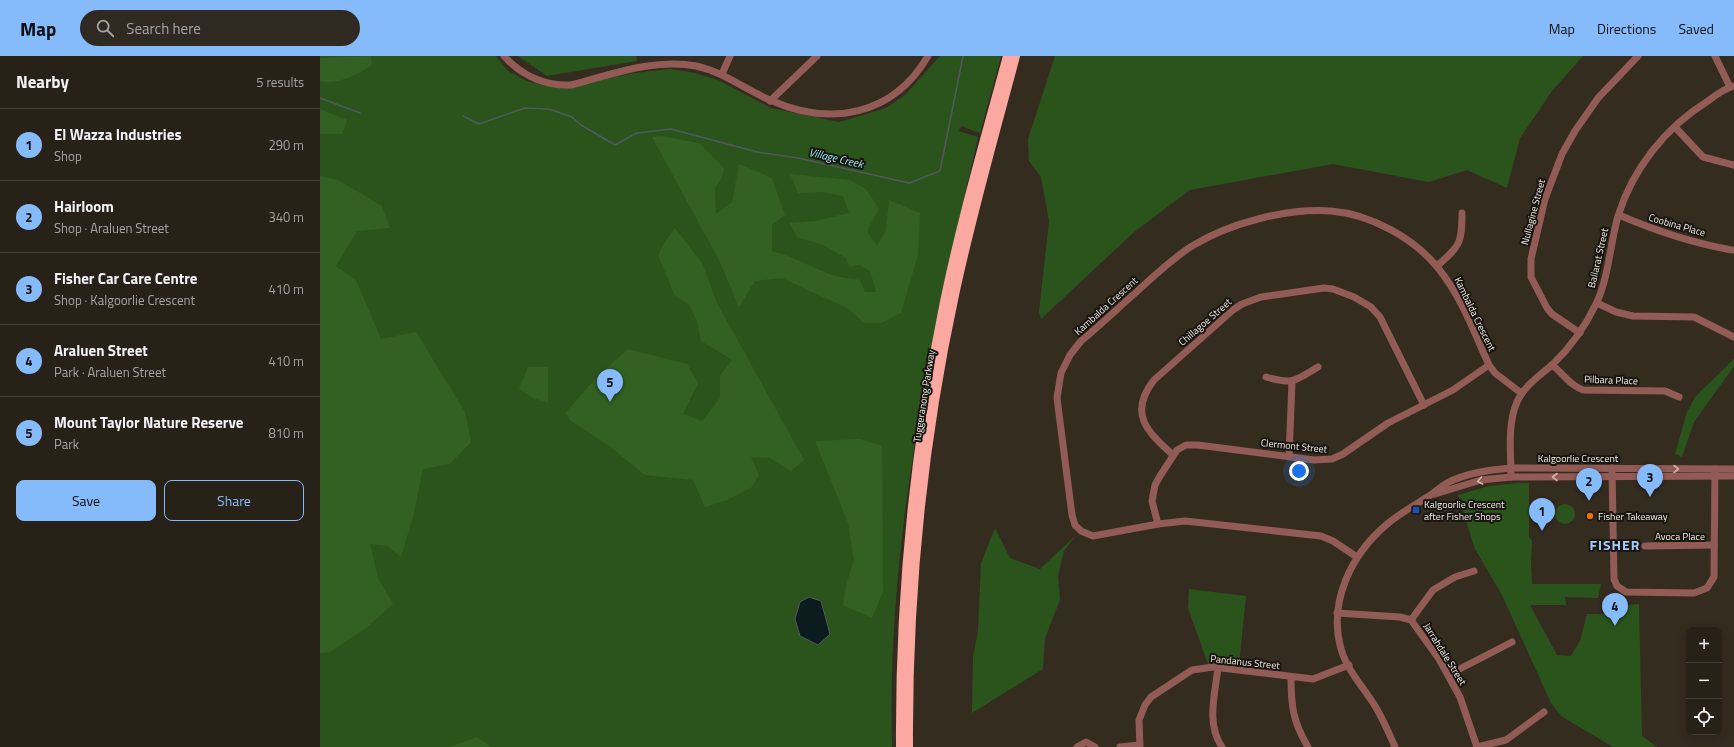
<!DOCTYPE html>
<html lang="en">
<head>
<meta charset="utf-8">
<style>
  :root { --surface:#282118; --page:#302921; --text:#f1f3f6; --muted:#a5a3a2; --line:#443e37; --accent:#85bbfb }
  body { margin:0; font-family:"Titillium Web",sans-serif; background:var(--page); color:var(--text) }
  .controls { position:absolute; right:12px; bottom:12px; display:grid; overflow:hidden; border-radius:8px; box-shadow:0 2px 10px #0003 }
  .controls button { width:36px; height:36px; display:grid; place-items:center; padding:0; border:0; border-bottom:1px solid var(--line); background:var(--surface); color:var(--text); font:20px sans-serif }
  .you { position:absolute; left:979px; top:415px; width:14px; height:14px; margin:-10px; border:3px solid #fff; border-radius:50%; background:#1a73e8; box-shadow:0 0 0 6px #1a73e833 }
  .badge { display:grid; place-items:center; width:26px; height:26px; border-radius:50%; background:var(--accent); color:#111; font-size:13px; font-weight:700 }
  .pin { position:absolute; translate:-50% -33px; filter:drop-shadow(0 1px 2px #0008) }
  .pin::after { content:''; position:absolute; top:21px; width:14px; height:12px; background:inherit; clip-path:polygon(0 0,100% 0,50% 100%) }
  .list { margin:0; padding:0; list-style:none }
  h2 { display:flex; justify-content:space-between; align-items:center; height:52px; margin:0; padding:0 16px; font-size:17px }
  h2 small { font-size:13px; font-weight:400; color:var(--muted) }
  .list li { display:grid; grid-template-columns:26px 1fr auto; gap:12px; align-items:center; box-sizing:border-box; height:72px; padding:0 16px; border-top:1px solid var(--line) }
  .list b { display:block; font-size:15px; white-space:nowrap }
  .list p { margin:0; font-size:13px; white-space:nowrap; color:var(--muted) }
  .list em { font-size:13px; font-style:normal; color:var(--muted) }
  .actions { display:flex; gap:8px; padding:12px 16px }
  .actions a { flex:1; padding:9px 0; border:1px solid var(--accent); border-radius:8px; text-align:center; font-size:14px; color:var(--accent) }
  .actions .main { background:var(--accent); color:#111 }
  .icon { flex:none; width:22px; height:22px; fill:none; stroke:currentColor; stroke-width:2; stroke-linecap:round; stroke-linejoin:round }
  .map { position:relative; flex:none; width:1414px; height:691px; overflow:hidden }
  header { display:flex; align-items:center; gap:24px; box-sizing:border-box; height:56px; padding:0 20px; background:var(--accent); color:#111 }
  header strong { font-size:19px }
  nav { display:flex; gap:22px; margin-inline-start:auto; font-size:14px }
  .search { width:280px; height:36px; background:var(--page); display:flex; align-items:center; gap:10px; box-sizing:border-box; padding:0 14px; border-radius:22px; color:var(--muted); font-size:15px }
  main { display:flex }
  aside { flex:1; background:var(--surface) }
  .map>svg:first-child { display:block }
</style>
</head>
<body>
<header>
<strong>Map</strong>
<div class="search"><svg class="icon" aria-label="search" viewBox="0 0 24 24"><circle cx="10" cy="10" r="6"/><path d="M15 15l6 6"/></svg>Search here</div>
<nav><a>Map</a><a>Directions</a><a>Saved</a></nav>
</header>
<main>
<aside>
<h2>Nearby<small>5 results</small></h2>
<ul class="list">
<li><span class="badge">1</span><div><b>El Wazza Industries</b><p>Shop</p></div><em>290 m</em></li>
<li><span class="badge">2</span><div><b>Hairloom</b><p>Shop · Araluen Street</p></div><em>340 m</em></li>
<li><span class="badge">3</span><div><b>Fisher Car Care Centre</b><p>Shop · Kalgoorlie Crescent</p></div><em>410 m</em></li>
<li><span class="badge">4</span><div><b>Araluen Street</b><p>Park · Araluen Street</p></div><em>410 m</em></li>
<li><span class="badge">5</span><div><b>Mount Taylor Nature Reserve</b><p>Park</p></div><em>810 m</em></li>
</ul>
<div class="actions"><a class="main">Save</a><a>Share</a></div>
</aside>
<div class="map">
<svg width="1414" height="691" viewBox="0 0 1414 691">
  <rect width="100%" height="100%" fill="#352c20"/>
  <g fill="#2b541d">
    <path d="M0,0h176l12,15 19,10 19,5h26l63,-13 35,-4 25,4 23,7 53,28 68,14 47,-14 19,-13 35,-39h61l-21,77 -19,-7 -2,5 19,6c-46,200 -92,404 -86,610h-572z"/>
    <path d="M198,0h118l1,5 -90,15z"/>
    <path d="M735,0h528l-31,35 -32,47 -13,50 -40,-18 -38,12 -96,-18 -143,26 -57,43 -92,86 -2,-7 10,-91 -8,-44 -12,-16 -1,-22z"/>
    <path d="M1414,303v7l-40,56 -12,35 -7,-3 12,-42 9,-16z"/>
    <path d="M1198,427h11v54l3,4 -1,22 1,21h69l-3,14 -33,-1 1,8h-36l27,50 14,1 9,-15 7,-27h19l1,-9 9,1 23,-2 3,132 15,11h-44l-52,-31 -10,-13 -49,-108 -27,-46 -17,-54 31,-9z"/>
    <circle cx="1245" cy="458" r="10"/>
    <path d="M675,472l15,30 30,11 35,-33 -11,15 -6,25 2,24 -15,38 -2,31 -71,44 1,-56 5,-26 3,-68z"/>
    <path d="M869,533l57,7 -7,69 -31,-1 -20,-56z"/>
  </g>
  <g fill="#336023">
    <path d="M51,0l1,9c-15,10 -34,20 -52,16v-23z"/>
    <path d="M0,53l27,11 -5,14h-22z"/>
    <path d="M341,80l38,7 25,25 -2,9 -7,12 1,25 16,-12 7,-38 33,14 13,37 -13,10v26c22,6 39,16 60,24 9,3 19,3 28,5l5,12h11l-6,-21 -10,-6 -11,2 -3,-9 -23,-13 -26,-8 -7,-14 25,-2 34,-8 -6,-17 -20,-4 -25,1 -8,-19 60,6 16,9 13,20 -12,22 10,15 9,-16 3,-30 31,13 -2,42 -17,58 -20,10h-17l-15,-14 -67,-31 -27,3 -16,26 -20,-47 -67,-123z"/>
    <path d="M0,120l18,4 44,26 8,22 -33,3 -21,35 20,14 25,59 35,-7 49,80 6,30 -21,22 -27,5 -10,48 -12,40 -14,-11 -17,-2 8,34 15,26 -26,23 -37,25 -10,1z"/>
    <path d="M355,172l27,35 15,40 87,157 -13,11 -21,-13 -19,-1 8,18 -7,12 -25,13 -22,7 -12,-27 -48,-5 -37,-30 -38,-25 -5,-7 32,-36 31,-28 59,15 11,19 -15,31 19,7 18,-23v-22l12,-16 -31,-19 -4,-20 -8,-16 -14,-9 -17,-41 8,-15z"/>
    <path d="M208,311h20v36l-15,-5 -14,-9z"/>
    <path d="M540,383l22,7 1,146 -11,26 -29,-13 3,-20 8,-25 -6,-37 -33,-82z"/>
    <path d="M157,681l14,10h-42z"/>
  </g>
  <path fill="#0c1b1d" stroke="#515a59" d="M489,541l12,4 9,33 -12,11 -18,-9 -5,-17 5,-17z"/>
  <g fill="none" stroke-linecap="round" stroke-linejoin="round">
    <g stroke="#515a59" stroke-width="1.5">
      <path d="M0,42l40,15"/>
      <path d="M143,60l16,8 46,-16 24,1 23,8 9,8 34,20 22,-12 34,-4 86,23 41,6 111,25 31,-12 23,-115"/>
    </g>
    <g stroke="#925b55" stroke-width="7">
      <path d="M184,0c18,20 40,30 67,29 39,-10 83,-27 125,-19 28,6 48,23 74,34 60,27 123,16 158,-44"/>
      <path d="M1395,0l15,31"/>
      <path d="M402,18l8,-18"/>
      <path d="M450,45l47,-45"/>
      <path d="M1355,71l28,30 31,8"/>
      <path d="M1299,159c37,16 73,28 113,35"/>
      <path d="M1117,210c23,-20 25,-23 25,-53"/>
      <path d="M1277,247l19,9 17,4 61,1 40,20"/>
      <path d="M1260,277l-28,-19 -5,-6 -16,-31v-18l14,-60 17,-45 13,-23 23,-33 40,-42"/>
      <path d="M1232,309c11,8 17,20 31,25l82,1 14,6"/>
      <path d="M946,321c28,8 28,4 52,-10"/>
      <path d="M853,399c-26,-23 -45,-42 -19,-75l79,-70 9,-6 19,-7 63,-9 9,1 21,8 17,10 9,10 44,88"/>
      <path d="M969,401l3,-75"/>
      <path d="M1292,412l2,111 3,7 9,6 68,1 13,-5 7,-11 1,-108"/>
      <path d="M1191,421c0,-24 -4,-52 6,-75 7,-16 22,-26 35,-37 19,-18 33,-38 44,-61 13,-27 14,-60 22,-88 15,-48 48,-89 90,-115 8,-6 17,-13 26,-15"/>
      <path d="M1115,438l46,-14 30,-3 223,-1"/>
      <path d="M838,468l-6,-23 3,-16 5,-9 17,-26 9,-5h12l116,15 18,-1 11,-5 45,-31 65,-33 36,-25"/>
      <path d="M1325,490l69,-1"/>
      <path d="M1037,501l-24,-16 -12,-5 -136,-15 -27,3 -65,12 -12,-5 -6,-6 -3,-10 -15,-117 4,-25 9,-18 11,-14c18,-15 35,-31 52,-46 19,-17 37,-35 59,-49 38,-23 94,-38 139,-35 39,3 83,27 107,57 23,28 36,64 51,97l6,8 26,20"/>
      <path d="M1017,557l63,4 11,3 28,39 21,38 17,50"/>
      <path d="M1091,564l22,-30 22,-13 19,-6"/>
      <path d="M898,612c-3,25 -12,56 4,79"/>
      <path d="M1128,619l64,-33"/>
      <path d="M971,621c0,29 2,45 17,70"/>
      <path d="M757,691l9,-5 9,5"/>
      <path d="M800,691l19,-2"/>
      <path d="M820,691l-1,-27 6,-15 6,-8 41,-27 21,-3 100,12 36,-14"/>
      <path d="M1075,691c-6,-14 -12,-28 -20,-41 -11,-18 -28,-36 -34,-57 -13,-47 10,-94 45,-124 14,-12 29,-20 43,-29 6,-4 11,-9 18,-13 19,-10 42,-13 64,-15l223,1"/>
      <path d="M1157,691l29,-7 38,-28"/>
    </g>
    <g stroke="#fba8a0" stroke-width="10">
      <path d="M581,691c-1,-146 13,-292 42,-435 17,-86 42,-171 65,-256"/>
      <path d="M588,691c-1,-151 14,-304 46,-452 17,-80 40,-160 61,-239"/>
    </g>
  </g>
  <defs><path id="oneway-chevron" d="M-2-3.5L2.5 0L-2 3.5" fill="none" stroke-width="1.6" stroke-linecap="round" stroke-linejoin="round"/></defs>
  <g stroke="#ccb2ab">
    <use href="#oneway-chevron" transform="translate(1356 413)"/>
    <use href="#oneway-chevron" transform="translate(1235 421) rotate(180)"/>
    <use href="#oneway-chevron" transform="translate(1160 425) rotate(169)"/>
  </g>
  <rect fill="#1a4fb4" stroke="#191510" stroke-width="1.5" x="1092" y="450" width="8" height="8" rx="2"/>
  <circle fill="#e8710a" stroke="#191510" stroke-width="1.5" cx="1270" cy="460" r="4"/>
  <g text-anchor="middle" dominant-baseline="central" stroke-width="4" stroke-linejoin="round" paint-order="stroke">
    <g font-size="10" fill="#f2ece4" stroke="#191510">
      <text transform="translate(1213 156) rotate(-75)">Nullagine Street</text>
      <text transform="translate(1357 169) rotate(16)">Coobina Place</text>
      <text transform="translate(1278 202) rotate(-77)">Ballarat Street</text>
      <text transform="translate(786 250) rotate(-42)">Kambalda Crescent</text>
      <text transform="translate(1155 258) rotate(64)">Kambalda Crescent</text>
      <text transform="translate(885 266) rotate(-41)">Chillagoe Street</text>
      <text transform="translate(1291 324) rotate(2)">Pilbara Place</text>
      <text transform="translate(604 340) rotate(-81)">Tuggeranong Parkway</text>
      <text transform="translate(974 390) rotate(6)">Clermont Street</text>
      <text x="1258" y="402">Kalgoorlie Crescent</text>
      <text x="1360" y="480">Avoca Place</text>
      <text transform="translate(1125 598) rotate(58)">Jarrahdale Street</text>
      <text transform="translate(925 606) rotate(6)">Pandanus Street</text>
    </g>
    <g font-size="10" fill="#f2ece4" stroke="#191510" text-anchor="start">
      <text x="1104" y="448">Kalgoorlie Crescent<tspan x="1104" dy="12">after Fisher Shops</tspan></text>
      <text x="1278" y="460">Fisher Takeaway</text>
    </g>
    <g font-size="11" font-style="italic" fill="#a0f2fd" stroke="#191510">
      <text transform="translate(516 102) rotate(13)">Village Creek</text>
    </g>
    <g font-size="14" font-weight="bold" letter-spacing="1" fill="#a3cbfb" stroke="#191510">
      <text x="1295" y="488">FISHER</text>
    </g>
  </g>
</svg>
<div class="controls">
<button>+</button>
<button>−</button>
<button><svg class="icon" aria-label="locate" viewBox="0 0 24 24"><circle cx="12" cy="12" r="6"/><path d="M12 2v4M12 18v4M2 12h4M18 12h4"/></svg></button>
</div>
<div class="you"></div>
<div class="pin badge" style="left:1222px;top:475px">1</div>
<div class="pin badge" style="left:1269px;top:445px">2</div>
<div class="pin badge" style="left:1330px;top:441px">3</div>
<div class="pin badge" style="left:1295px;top:570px">4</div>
<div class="pin badge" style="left:290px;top:346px">5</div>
</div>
</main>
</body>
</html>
